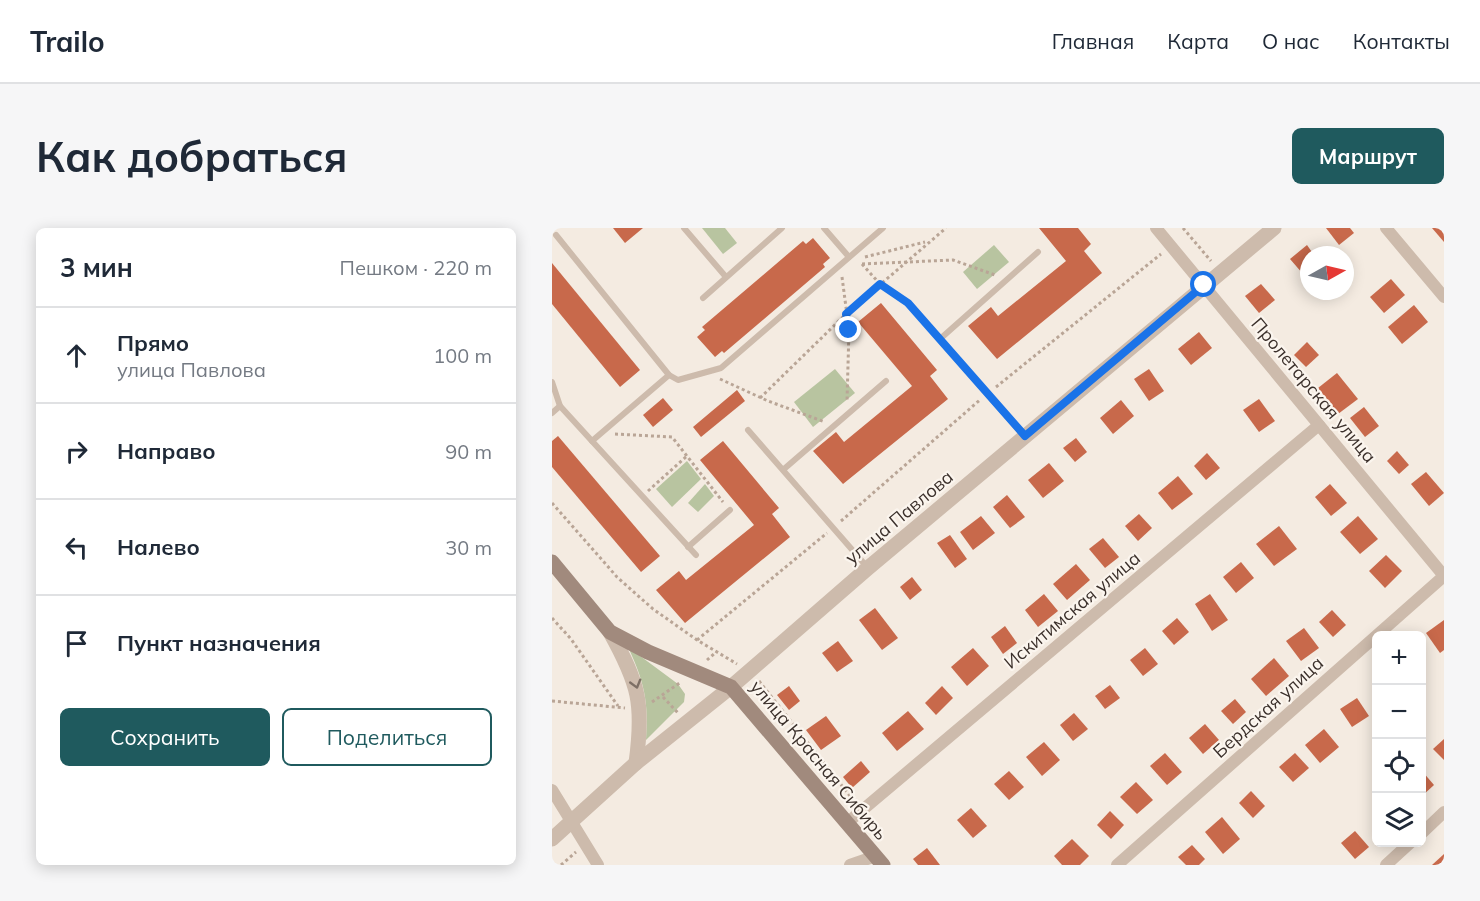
<!DOCTYPE html>
<html lang="ru">
<head>
<meta charset="utf-8">
<style>
  :root { --surface:#fff; --page:#f6f6f7; --text:#1f2937; --muted:#747a83; --line:#e0e1e3; --accent:#1f5a5e }
  body { margin:0; font-family:Mulish,sans-serif; background:var(--page); color:var(--text) }
  .controls { position:absolute; right:18px; bottom:18px; display:grid; overflow:hidden; border-radius:9px; box-shadow:0 3px 15px #0003 }
  .controls button { width:54px; height:54px; display:grid; place-items:center; padding:0; border:0; border-bottom:2px solid var(--line); background:var(--surface); color:var(--text); font:30px sans-serif }
  .compass { position:absolute; left:748px; top:18px; width:54px; height:54px; border-radius:50%; background:var(--surface); box-shadow:0 3px 15px #0003; rotate:82deg }
  .stop { position:absolute; width:18px; height:18px; margin:-14px; border:4px solid #1a73e8; border-radius:50%; background:#fff }
  .stop.end { background:#1a73e8; border-color:#fff; box-shadow:0 2px 6px #0008 }
  .list { margin:0; padding:0; list-style:none }
  h2 { display:flex; justify-content:space-between; align-items:center; height:78px; margin:0; padding:0 24px; font-size:26px }
  h2 small { font-size:20px; font-weight:400; color:var(--muted) }
  .list li { display:grid; grid-template-columns:39px 1fr auto; gap:18px; align-items:center; box-sizing:border-box; height:96px; padding:0 24px; border-top:2px solid var(--line) }
  .list b { display:block; font-size:22px; white-space:nowrap }
  .list p { margin:0; font-size:20px; white-space:nowrap; color:var(--muted) }
  .list em { font-size:20px; font-style:normal; color:var(--muted) }
  .actions { display:flex; gap:12px; padding:18px 24px }
  .actions a { flex:1; padding:14px 0; border:2px solid var(--accent); border-radius:9px; text-align:center; font-size:21px; color:var(--accent) }
  .actions .main { background:var(--accent); color:#fff }
  .icon { flex:none; width:33px; height:33px; fill:none; stroke:currentColor; stroke-width:2; stroke-linecap:round; stroke-linejoin:round }
  .map { position:relative; flex:none; width:892px; height:637px; overflow:hidden; border-radius:9px }
  header { display:flex; align-items:center; gap:36px; box-sizing:border-box; height:84px; padding:0 30px; background:var(--surface); border-bottom:2px solid var(--line) }
  header strong { font-size:28px }
  nav { display:flex; gap:33px; margin-inline-start:auto; font-size:21px }
  .intro { display:flex; align-items:center; justify-content:space-between; box-sizing:border-box; height:144px; padding:0 36px }
  h1 { margin:0; font-size:42px }
  .button { padding:15px 27px; border-radius:9px; background:var(--accent); color:#fff; font-size:21px; font-weight:700 }
  main { display:flex; gap:36px; padding:0 36px }
  aside { flex:1; background:var(--surface); border-radius:9px; box-shadow:0 3px 15px #0003 }
  .map>svg:first-child { display:block }
</style>
</head>
<body>
<header>
<strong>Trailo</strong>
<nav><a>Главная</a><a>Карта</a><a>О нас</a><a>Контакты</a></nav>
</header>
<div class="intro"><h1>Как добраться</h1><a class="button">Маршрут</a></div>
<main>
<aside>
<h2>3 мин<small>Пешком · 220 m</small></h2>
<ul class="list">
<li><svg class="icon" aria-label="ahead" viewBox="0 0 24 24"><path d="M12 20V5M6 11l6-6 6 6"/></svg><div><b>Прямо</b><p>улица Павлова</p></div><em>100 m</em></li>
<li><svg class="icon" aria-label="right" viewBox="0 0 24 24"><path d="M7 20v-9h11M14 6l5 5-5 5"/></svg><div><b>Направо</b></div><em>90 m</em></li>
<li><svg class="icon" aria-label="left" viewBox="0 0 24 24"><path d="M17 20v-9H6M10 6l-5 5 5 5"/></svg><div><b>Налево</b></div><em>30 m</em></li>
<li><svg class="icon" aria-label="arrive" viewBox="0 0 24 24"><path d="M6 21V4h12l-3 4 3 4H6"/></svg><div><b>Пункт назначения</b></div></li>
</ul>
<div class="actions"><a class="main">Сохранить</a><a>Поделиться</a></div>
</aside>
<div class="map">
<svg width="892" height="637" viewBox="0 0 892 637">
  <rect width="100%" height="100%" fill="#f4ebe1"/>
  <g fill="#b8c4a0">
    <path d="M150,0h23l12,15 -14,11z"/>
    <path d="M442,17l15,17 -32,27 -14,-17z"/>
    <path d="M283,141l20,24 -42,34 -19,-25z"/>
    <path d="M135,233l14,18 -29,28 -16,-18z"/>
    <path d="M153,256l9,12 -16,16 -10,-9z"/>
    <path d="M76,419l50,37 7,10 -1,8 -38,38c3,-38 -2,-59 -18,-93z"/>
  </g>
  <g fill="#c8694b">
    <path d="M61,0h30l-18,15z"/>
    <path d="M487,0h39l13,16 -7,7 18,22 -105,86 -29,-33 23,-19 7,9 68,-55z"/>
    <path d="M774,0h24l4,5 -15,12z"/>
    <path d="M880,0h12v14z"/>
    <path d="M261,10l17,20 -7,6 2,3 -101,86 -2,-2 -7,6 -18,-20 8,-7 -3,-3 101,-86 3,3z"/>
    <path d="M755,17l7,10h-5v14l-6,5 -13,-15z"/>
    <path d="M0,35l88,107 -20,17 -68,-83z"/>
    <path d="M839,51l14,16 -21,18 -14,-16z"/>
    <path d="M709,56l14,16 -16,13 -14,-17z"/>
    <path d="M329,75l56,67 -7,6 18,23 -105,85 -30,-33 23,-19 8,10 68,-56 -54,-64z"/>
    <path d="M862,77l14,17 -26,22 -14,-17z"/>
    <path d="M647,104l13,16 -21,17 -13,-16z"/>
    <path d="M755,114l12,13 -13,12 -12,-12z"/>
    <path d="M597,141l15,22 -15,10 -15,-22z"/>
    <path d="M785,145l21,26 -20,15 -20,-26z"/>
    <path d="M185,162l8,11 -44,36 -8,-10z"/>
    <path d="M111,170l10,12 -20,17 -10,-12z"/>
    <path d="M707,171l16,22 -16,11 -16,-22z"/>
    <path d="M569,172l13,16 -21,18 -13,-16z"/>
    <path d="M812,179l15,19 -14,11 -15,-19z"/>
    <path d="M6,208l102,120 -19,16 -89,-105v-26z"/>
    <path d="M524,210l11,14 -12,10 -12,-14z"/>
    <path d="M171,213l56,67 -7,6 18,23 -105,86 -29,-33 23,-19 7,9 68,-55 -54,-65z"/>
    <path d="M845,223l12,14 -10,9 -12,-13z"/>
    <path d="M655,225l13,15 -14,12 -12,-14z"/>
    <path d="M497,235l15,18 -21,17 -15,-18z"/>
    <path d="M874,244l18,21 -15,13 -18,-22z"/>
    <path d="M626,248l15,18 -21,16 -14,-17z"/>
    <path d="M778,256l17,19 -16,13 -16,-19z"/>
    <path d="M455,267l18,22 -15,11 -17,-21z"/>
    <path d="M587,286l13,14 -14,13 -13,-15z"/>
    <path d="M429,288l14,17 -22,17 -13,-18z"/>
    <path d="M806,288l20,23 -18,15 -20,-22z"/>
    <path d="M727,298l18,23 -23,17 -18,-22z"/>
    <path d="M398,307l17,24 -12,9 -18,-25z"/>
    <path d="M551,310l16,19 -14,11 -16,-19z"/>
    <path d="M834,327l16,16 -17,17 -16,-17z"/>
    <path d="M689,334l13,16 -18,15 -13,-16z"/>
    <path d="M524,336l14,16 -23,20 -14,-16z"/>
    <path d="M360,349l10,13 -12,10 -10,-13z"/>
    <path d="M492,366l14,17 -20,16 -13,-17z"/>
    <path d="M658,366l18,26 -16,11 -17,-27z"/>
    <path d="M323,380l23,30 -16,12 -23,-30z"/>
    <path d="M780,382l14,15 -13,12 -14,-15z"/>
    <path d="M625,390l12,14 -15,13 -12,-14z"/>
    <path d="M892,392v30l-4,3 -14,-20z"/>
    <path d="M453,398l12,17 -14,11 -12,-17z"/>
    <path d="M752,400l15,20 -18,13 -15,-20z"/>
    <path d="M286,413l15,20 -16,11 -15,-19z"/>
    <path d="M421,420l16,18 -22,20 -16,-19z"/>
    <path d="M593,420l13,16 -15,12 -13,-16z"/>
    <path d="M722,430l15,18 -23,20 -15,-17z"/>
    <path d="M558,457l10,13 -15,11 -10,-13z"/>
    <path d="M237,458l11,15 -11,9 -12,-15z"/>
    <path d="M390,458l11,12 -17,17 -11,-12z"/>
    <path d="M805,470l12,18 -17,11 -12,-18z"/>
    <path d="M683,471l11,13 -13,12 -12,-13z"/>
    <path d="M356,483l16,18 -27,22 -15,-18z"/>
    <path d="M522,485l14,16 -15,12 -13,-16z"/>
    <path d="M274,488l15,20 -20,14 -15,-20z"/>
    <path d="M653,496l14,16 -16,14 -14,-16z"/>
    <path d="M772,501l15,18 -19,16 -15,-18z"/>
    <path d="M892,511v21l-11,-11z"/>
    <path d="M492,514l16,18 -18,16 -16,-19z"/>
    <path d="M613,525l17,19 -15,13 -17,-19z"/>
    <path d="M743,525l14,15 -16,14 -14,-15z"/>
    <path d="M309,533l9,11 -18,16 -9,-11z"/>
    <path d="M457,543l15,16 -15,13 -15,-16z"/>
    <path d="M870,543l12,14 -12,11z"/>
    <path d="M584,554l17,18 -16,14 -17,-17z"/>
    <path d="M699,563l14,15 -12,12 -14,-15z"/>
    <path d="M419,580l16,18 -14,12 -16,-18z"/>
    <path d="M558,583l14,14 -13,14 -14,-14z"/>
    <path d="M670,589l18,22 -17,15 -18,-22z"/>
    <path d="M803,603l14,16 -14,12 -14,-16z"/>
    <path d="M520,611l17,17 -9,9h-18l-8,-9z"/>
    <path d="M640,617l13,14 -6,6h-13l-8,-8z"/>
    <path d="M375,620l13,17h-22l-5,-6z"/>
    <path d="M892,626v11h-12z"/>
  </g>
  <g fill="none" stroke-linecap="round" stroke-linejoin="round">
    <g stroke="#b9a596" stroke-width="3" stroke-dasharray="3 3" stroke-linecap="butt">
      <path d="M631,0l28,33"/>
      <path d="M313,29l60,-15"/>
      <path d="M310,36l91,-4 42,15"/>
      <path d="M310,36l18,20 20,13"/>
      <path d="M290,49l7,53 -2,71"/>
      <path d="M168,151l48,22 57,21"/>
      <path d="M444,159l165,-133"/>
      <path d="M208,170l86,-84 100,-86"/>
      <path d="M63,206l57,3 51,65"/>
      <path d="M96,263l39,-35"/>
      <path d="M0,275l65,74 36,32 44,31 40,24"/>
      <path d="M289,293l140,-122"/>
      <path d="M0,390l19,21 47,67"/>
      <path d="M145,412l130,-107"/>
      <path d="M155,432l9,-8"/>
      <path d="M207,453l95,120"/>
      <path d="M111,469l15,16"/>
      <path d="M0,473l73,7"/>
      <path d="M100,474l29,-20"/>
      <path d="M9,637l15,-13"/>
    </g>
    <g stroke="#cdbbac" stroke-width="6">
      <path d="M132,0l42,49"/>
      <path d="M272,0l25,29"/>
      <path d="M4,7l113,140 -77,66"/>
      <path d="M151,70l79,-70"/>
      <path d="M356,75l116,133"/>
      <path d="M388,111l98,-87"/>
      <path d="M117,147l9,5 43,-12 162,-140"/>
      <path d="M0,154l8,24 136,149"/>
      <path d="M0,185l8,-7"/>
      <path d="M196,202l120,138"/>
      <path d="M232,241l102,-88"/>
      <path d="M136,319l42,-37"/>
    </g>
    <g stroke="#cdbbac" stroke-width="12">
      <path d="M604,0l288,348"/>
      <path d="M834,0l58,69"/>
      <path d="M0,562l46,75"/>
      <path d="M295,595l472,-398"/>
      <path d="M870,605l22,-21"/>
      <path d="M298,637l26,-9"/>
      <path d="M565,637l327,-289"/>
      <path d="M834,637l25,-23"/>
    </g>
    <g stroke="#cdbbac" stroke-width="15">
      <path d="M58,404c29,52 34,72 26,131"/>
      <path d="M0,611l84,-76 95,-76 137,-119 406,-340"/>
    </g>
    <path stroke="#a18a7d" stroke-width="15" d="M0,334l58,70 38,20 83,35 152,178"/>
  </g>
  <defs><path id="oneway-chevron" d="M-2-3.5L2.5 0L-2 3.5" fill="none" stroke-width="1.6" stroke-linecap="round" stroke-linejoin="round" transform="scale(1.5)"/></defs>
  <use stroke="#7d6f65" href="#oneway-chevron" transform="translate(84 456) rotate(74)"/>
  <g fill="none" stroke-linecap="round" stroke-linejoin="round">
    <path stroke="#1a73e8" stroke-width="8" d="M297,102l-3,-16 34,-30 28,19 117,133 179,-151"/>
  </g>
  <g text-anchor="middle" dominant-baseline="central" stroke-width="4.5" stroke-linejoin="round" paint-order="stroke">
    <g font-size="18" fill="#3b302b" stroke="#fbf5ee">
      <text transform="translate(762 162) rotate(50)">Пролетарская улица</text>
      <text transform="translate(347 289) rotate(-40)">улица Павлова</text>
      <text transform="translate(520 382) rotate(-40)">Искитимская улица</text>
      <text transform="translate(716 479) rotate(-42)">Бердская улица</text>
      <text transform="translate(267 532) rotate(50)">улица Красная Сибирь</text>
    </g>
  </g>
</svg>
<div class="controls">
<button>+</button>
<button>−</button>
<button><svg class="icon" aria-label="locate" viewBox="0 0 24 24"><circle cx="12" cy="12" r="6"/><path d="M12 2v4M12 18v4M2 12h4M18 12h4"/></svg></button>
<button><svg class="icon" aria-label="layers" viewBox="0 0 24 24"><path d="M12 4l9 5-9 5-9-5zM3 14l9 5 9-5"/></svg></button>
</div>
<svg class="compass" viewBox="-18 -18 36 36"><path d="M0-13l5 13h-10z" fill="#e53935"/><path d="M0 13l5-13h-10z" fill="#747a83"/></svg>
<div class="stop" style="left:652px;top:57px"></div>
<div class="stop end" style="left:297px;top:102px"></div>
</div>
</main>
</body>
</html>
